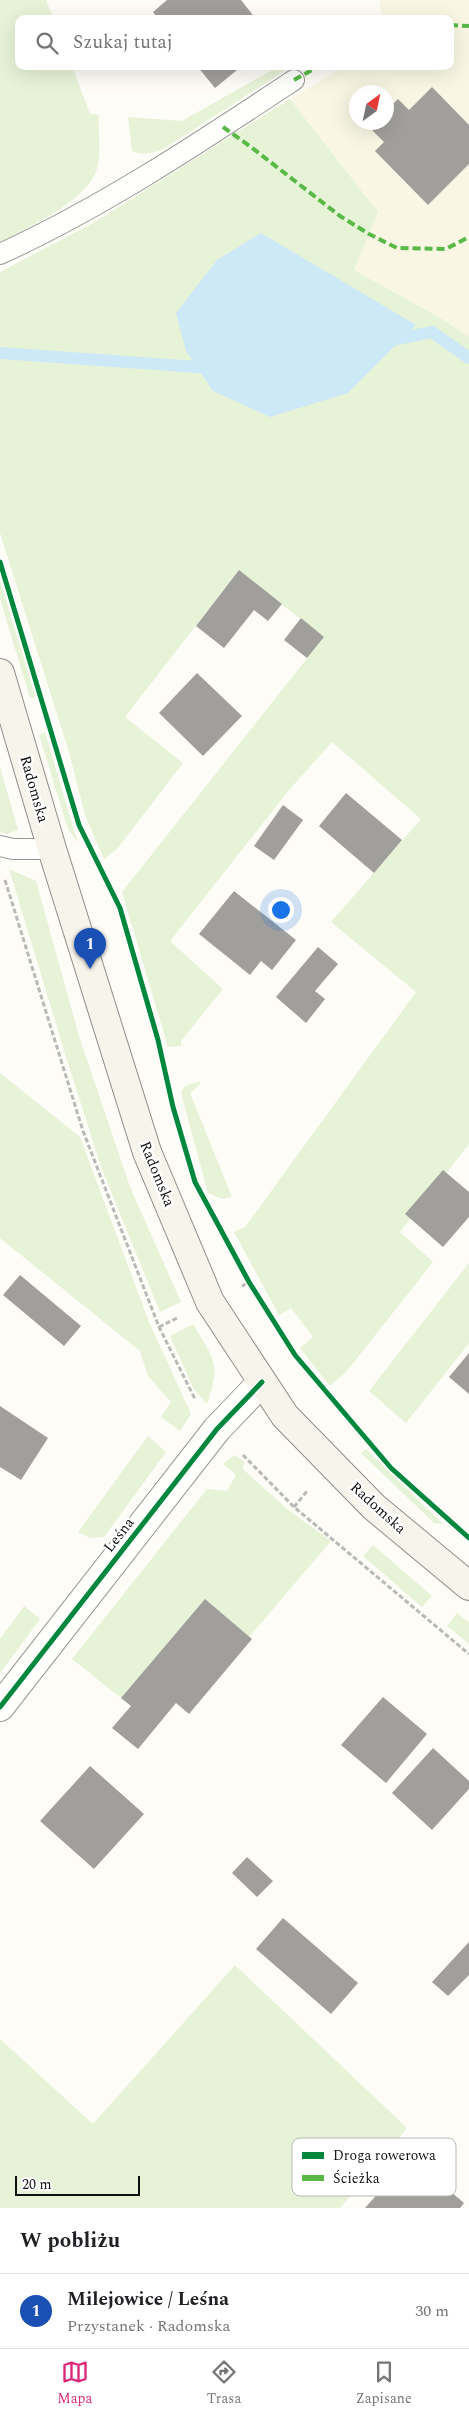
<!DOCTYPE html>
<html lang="pl">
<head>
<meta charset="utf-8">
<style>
  :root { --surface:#fff; --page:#f2f2f2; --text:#202124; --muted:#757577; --line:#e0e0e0; --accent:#db2777 }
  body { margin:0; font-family:Spectral,serif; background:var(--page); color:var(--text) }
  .compass { position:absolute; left:349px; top:85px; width:45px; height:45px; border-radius:50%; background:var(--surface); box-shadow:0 5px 20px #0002; rotate:33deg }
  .scale { position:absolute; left:15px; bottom:12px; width:125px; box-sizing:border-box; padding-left:5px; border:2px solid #111; border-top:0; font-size:14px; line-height:18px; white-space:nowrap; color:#111; -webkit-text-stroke:4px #fff; paint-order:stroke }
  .you { position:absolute; left:280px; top:909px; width:18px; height:18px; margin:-12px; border:4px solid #fff; border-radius:50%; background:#1a73e8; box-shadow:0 0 0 8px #1a73e833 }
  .badge { display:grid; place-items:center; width:32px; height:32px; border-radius:50%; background:var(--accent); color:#fff; font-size:16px; font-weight:700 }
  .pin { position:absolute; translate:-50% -41px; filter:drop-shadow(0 1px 2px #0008) }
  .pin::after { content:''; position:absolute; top:26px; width:18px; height:15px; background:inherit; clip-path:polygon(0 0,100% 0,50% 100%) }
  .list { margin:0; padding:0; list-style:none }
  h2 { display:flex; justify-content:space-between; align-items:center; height:65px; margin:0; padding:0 20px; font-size:21px }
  h2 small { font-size:16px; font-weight:400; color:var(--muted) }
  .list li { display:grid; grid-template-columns:32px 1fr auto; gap:15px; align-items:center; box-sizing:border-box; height:75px; padding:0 20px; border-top:1px solid var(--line) }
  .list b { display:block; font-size:19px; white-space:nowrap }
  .list p { margin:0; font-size:16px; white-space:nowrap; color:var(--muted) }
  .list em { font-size:16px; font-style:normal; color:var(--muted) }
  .icon { flex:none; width:28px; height:28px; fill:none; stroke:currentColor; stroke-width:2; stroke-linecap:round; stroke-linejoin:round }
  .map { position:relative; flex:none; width:469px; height:2208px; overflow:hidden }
  .search { position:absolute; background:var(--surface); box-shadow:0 5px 20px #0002; left:15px; right:15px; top:15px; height:55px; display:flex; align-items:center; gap:12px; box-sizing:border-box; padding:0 18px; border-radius:10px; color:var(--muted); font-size:19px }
  .sheet { height:140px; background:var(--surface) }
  nav { display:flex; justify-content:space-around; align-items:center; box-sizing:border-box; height:70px; border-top:1px solid var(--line); background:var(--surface); font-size:14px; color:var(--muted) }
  nav a { display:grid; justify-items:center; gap:2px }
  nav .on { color:var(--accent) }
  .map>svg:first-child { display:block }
</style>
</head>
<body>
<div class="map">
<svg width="469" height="2208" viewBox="0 0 469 2208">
  <rect width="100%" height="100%" fill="#fdfcf7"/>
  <path fill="#f9f7e4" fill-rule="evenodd" d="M379,0h90v337l-25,-17 -90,-50 24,-58 -88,-113 55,-33h105v-47h-68zM356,92h30v30h-30z"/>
  <g fill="#e7f3d7">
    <path d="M0,0h46l8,19h-35v47h53l18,48 9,1c-1,15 2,35 -1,50 -7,35 -69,61 -98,78z"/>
    <path d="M279,66h10l-3,4 -121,78c-12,5 -21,8 -33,3l-4,-34 54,4z"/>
    <path d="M290,99l88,113 -24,58 90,50 25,17v807l-69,88 33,30 -86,109 -17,15 -30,-38 13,-11 -22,-29 -12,7 -45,-83 11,-5 171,-235 -85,-70 90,-103 -89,-77 -42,47 -120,152 53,48 -42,52v5l-13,1 -46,-155 202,-255 -86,-66 -113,146 58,46 -66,86 -13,10 -19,-44 -16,-63 -69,-219v-261l95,-50z"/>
    <path d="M0,580l36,118h-6l-30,-99z"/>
    <path d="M45,732l33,111 -10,-14 -29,-94z"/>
    <path d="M0,767l18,63 -11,4 -7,-2z"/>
    <path d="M9,869l27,12 43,155 51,151 51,115 -21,10 -59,-145 -34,-107z"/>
    <path d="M0,1073l80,64 69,185 42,92 -11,17 -19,-14 10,-15 -23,-26 -8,-25 -140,-113z"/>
    <path d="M200,1081v3l-10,9 42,104 -10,2 -14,-6 -27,-100 4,-7z"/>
    <path d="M469,1263v80l-63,80 -37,-32z"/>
    <path d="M193,1324c20,35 29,38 14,80l-13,-14 -24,-54z"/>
    <path d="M148,1436l18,16 -62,85 -14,1 -12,-6z"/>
    <path d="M366,1449l77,75 -9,-1 -73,-70z"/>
    <path d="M234,1455l10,6 -1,8 44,40 44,32 -82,96 -44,-38 -84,99 -49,-39 135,-170 20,2 9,-16 -13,-11z"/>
    <path d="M373,1545l59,51 -10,11 -59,-51z"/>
    <path d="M24,1606l16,13 -40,54v-34z"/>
    <path d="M457,1613l12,10v21l-22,-18z"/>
    <path d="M235,1965l172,163 -67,80h-340v-169l93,85z"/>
  </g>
  <path fill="#cde8f7" d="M261,233l155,92 -68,68 -78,24 -57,-26 -27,-40 -10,-38 41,-53z"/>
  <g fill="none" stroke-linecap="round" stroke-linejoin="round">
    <g stroke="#cde8f7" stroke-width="12">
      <path d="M387,341l45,-9 37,26"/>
      <path d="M0,353l212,15"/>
    </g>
  </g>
  <g fill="#a19f9c">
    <path d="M167,0h74l15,19h-98l-5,-7z"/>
    <path d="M197,66h45l-27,22z"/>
    <path d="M432,87l37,38v39l-41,41 -53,-54 9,-9 -14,-14 5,-6h11v-11l12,-12 11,11z"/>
    <path d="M239,570l43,34 -14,17 -14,-11 -30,38 -28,-22z"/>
    <path d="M301,618l23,19 -17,21 -23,-18z"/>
    <path d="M197,673l45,43 -39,40 -44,-43z"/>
    <path d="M346,793l56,47 -28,33 -55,-47z"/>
    <path d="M283,805l20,15 -29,40 -20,-14z"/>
    <path d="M234,891l62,49 -24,30 -11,-9 -11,14 -51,-41z"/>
    <path d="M318,947l20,17 -23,27 10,8 -19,24 -30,-26z"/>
    <path d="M443,1170l26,22v25l-26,30 -38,-33z"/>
    <path d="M20,1275l61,51 -17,20 -61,-51z"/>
    <path d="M469,1353v41l-20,-17z"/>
    <path d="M0,1406l48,32 -27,42 -21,-13z"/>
    <path d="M205,1599l47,40 -63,75 -13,-11 -38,46 -26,-21 19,-22 -10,-8z"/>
    <path d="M383,1697l44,37 -41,49 -45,-38z"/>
    <path d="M433,1748l36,33v8l-37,41 -40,-37z"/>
    <path d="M90,1766l54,48 -50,55 -54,-48z"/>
    <path d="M247,1857l26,24 -16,16 -25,-24z"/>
    <path d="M283,1918l75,65 -27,31 -75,-65z"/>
    <path d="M469,1942v33l-21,21 -16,-14z"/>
    <path d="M410,2157l54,46 -4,5h-95z"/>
  </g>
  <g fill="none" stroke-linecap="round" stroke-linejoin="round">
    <g stroke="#979795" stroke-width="22">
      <g id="lane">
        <path d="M0,254c103,-47 199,-111 294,-174"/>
        <path d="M0,846l13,3h39"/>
      </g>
    </g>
    <g stroke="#979795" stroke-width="30">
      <path id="street" d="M0,1707l217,-278 45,-47"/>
    </g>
    <g stroke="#8e8d8b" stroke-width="30">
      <path id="secondary" d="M0,673l52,176 95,303 63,150 75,114 89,91 95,79"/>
    </g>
    <g stroke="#b9b9b8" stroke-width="3" stroke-dasharray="5 2.5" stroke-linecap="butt">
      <path d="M5,880l78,251 76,196 36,72"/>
      <path d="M242,1286l7,-4"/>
      <path d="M159,1327l20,-10"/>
      <path d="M243,1455l51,52 175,147"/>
      <path d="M294,1507l14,-17"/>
    </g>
    <use href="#lane" stroke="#fffffe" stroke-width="20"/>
    <use href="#street" stroke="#fffffe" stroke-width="28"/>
    <use href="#secondary" stroke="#f6f4eb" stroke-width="28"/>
    <g stroke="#58b947" stroke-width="4" stroke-dasharray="8 4" stroke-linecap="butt">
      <path d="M450,25l19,1"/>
      <path d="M294,80l25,-14"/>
      <path d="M223,127l28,20 89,69 29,18 28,14 49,1 23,-12"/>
    </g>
    <g stroke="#fff" stroke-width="8">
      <g id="cycleway">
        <path d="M0,562l79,263 41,83 38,132 15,67 22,75 54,100 46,73 96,113 78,70"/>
        <path d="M0,1707l217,-278 45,-47"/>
      </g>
    </g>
    <use href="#cycleway" stroke="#00873e" stroke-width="5"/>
  </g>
  <g text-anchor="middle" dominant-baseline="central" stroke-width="5" stroke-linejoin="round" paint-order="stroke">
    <g font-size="15" fill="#111" stroke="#fff">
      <text transform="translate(34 789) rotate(74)">Radomska</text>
      <text transform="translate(157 1174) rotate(68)">Radomska</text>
      <text transform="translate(378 1508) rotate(42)">Radomska</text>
      <text transform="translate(119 1535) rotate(-52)">Leśna</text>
    </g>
  </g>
  <rect x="292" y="2138" width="164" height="58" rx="8" fill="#fff" stroke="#b8b8b8" stroke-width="1"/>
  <rect x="302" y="2152" width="22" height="7" fill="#00873e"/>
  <rect x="302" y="2175" width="22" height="6" fill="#58b947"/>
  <g font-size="14" fill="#111">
    <text x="333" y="2160">Droga rowerowa</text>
    <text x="333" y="2183">Ścieżka</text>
  </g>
</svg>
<svg class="compass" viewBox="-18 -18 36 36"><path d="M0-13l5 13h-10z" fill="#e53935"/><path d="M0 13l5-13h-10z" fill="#757577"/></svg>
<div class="scale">20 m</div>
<div class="you"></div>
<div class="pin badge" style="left:90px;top:969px;background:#1a4fb4">1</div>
<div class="search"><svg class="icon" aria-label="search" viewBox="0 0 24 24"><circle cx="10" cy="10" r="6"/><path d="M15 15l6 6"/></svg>Szukaj tutaj</div>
</div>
<section class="sheet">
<h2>W pobliżu<small></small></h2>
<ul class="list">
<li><span class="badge" style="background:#1a4fb4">1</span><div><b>Milejowice / Leśna</b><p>Przystanek · Radomska</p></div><em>30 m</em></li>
</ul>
</section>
<nav>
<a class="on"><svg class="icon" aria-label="map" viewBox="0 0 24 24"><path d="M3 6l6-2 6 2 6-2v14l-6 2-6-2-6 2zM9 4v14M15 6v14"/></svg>Mapa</a>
<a><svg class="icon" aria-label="directions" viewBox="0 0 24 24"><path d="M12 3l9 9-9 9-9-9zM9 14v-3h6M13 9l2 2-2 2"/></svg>Trasa</a>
<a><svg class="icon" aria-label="saved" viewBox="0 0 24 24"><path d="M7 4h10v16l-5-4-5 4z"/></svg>Zapisane</a>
</nav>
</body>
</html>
